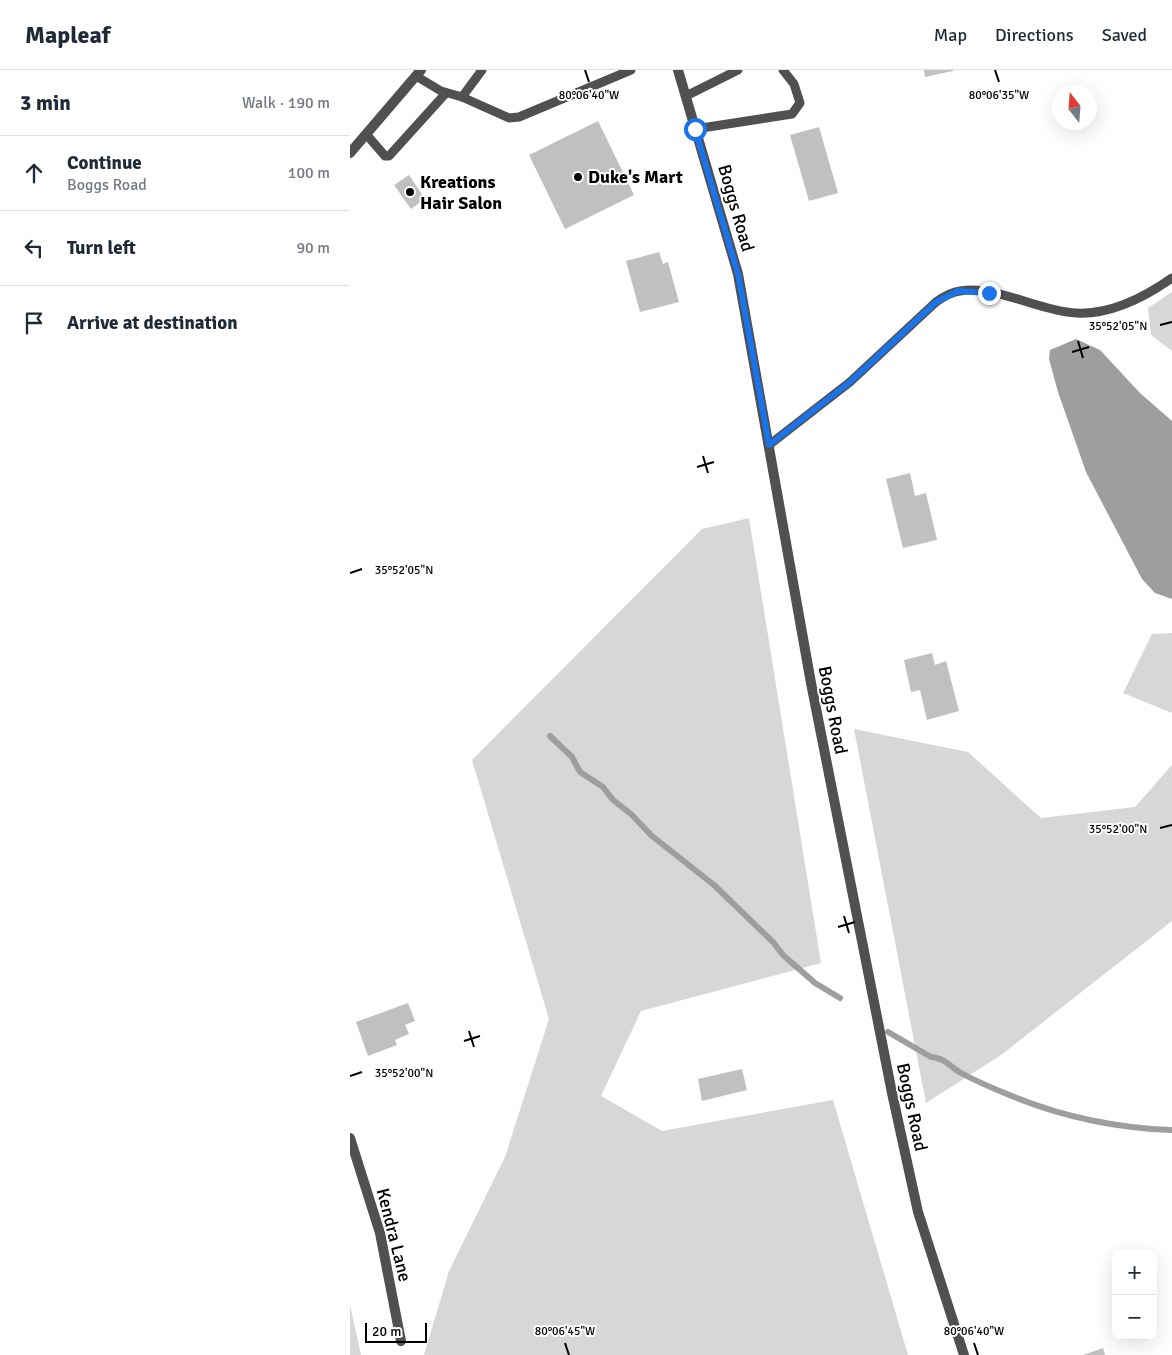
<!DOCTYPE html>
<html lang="en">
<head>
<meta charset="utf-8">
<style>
  :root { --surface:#fff; --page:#f2f2f3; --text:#1f2937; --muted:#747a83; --line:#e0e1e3 }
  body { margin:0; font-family:Signika,sans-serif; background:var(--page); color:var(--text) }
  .controls { position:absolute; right:15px; bottom:15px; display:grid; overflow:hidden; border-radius:10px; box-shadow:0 5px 20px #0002 }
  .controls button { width:45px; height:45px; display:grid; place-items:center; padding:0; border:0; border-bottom:1px solid var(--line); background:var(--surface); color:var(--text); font:25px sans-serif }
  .compass { position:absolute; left:702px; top:15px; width:45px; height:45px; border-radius:50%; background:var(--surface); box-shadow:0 5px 20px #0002; rotate:343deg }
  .scale { position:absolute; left:15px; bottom:12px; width:62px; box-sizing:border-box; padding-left:5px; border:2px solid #000; border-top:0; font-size:14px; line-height:18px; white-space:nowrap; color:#000; -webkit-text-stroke:4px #fff; paint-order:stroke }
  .stop { position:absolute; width:15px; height:15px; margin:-11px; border:4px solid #1a73e8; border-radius:50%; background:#fff }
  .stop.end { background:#1a73e8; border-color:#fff; box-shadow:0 1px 5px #0008 }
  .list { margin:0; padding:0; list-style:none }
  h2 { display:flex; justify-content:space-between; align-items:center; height:65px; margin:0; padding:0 20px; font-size:21px }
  h2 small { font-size:16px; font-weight:400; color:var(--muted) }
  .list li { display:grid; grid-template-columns:32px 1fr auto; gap:15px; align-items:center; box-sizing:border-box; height:75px; padding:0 20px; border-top:1px solid var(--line) }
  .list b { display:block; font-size:19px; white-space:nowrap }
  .list p { margin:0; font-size:16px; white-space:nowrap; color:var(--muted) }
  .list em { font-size:16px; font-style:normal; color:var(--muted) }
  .icon { flex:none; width:28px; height:28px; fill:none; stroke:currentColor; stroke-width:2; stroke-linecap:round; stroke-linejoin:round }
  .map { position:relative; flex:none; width:822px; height:1285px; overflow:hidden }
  header { display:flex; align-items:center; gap:30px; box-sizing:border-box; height:70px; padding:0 25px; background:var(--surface); border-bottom:1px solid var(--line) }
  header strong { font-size:24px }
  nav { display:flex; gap:28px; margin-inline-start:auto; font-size:18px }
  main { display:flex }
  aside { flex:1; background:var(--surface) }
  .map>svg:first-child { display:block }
</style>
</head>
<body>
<header>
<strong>Mapleaf</strong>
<nav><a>Map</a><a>Directions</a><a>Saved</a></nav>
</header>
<main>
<aside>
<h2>3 min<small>Walk · 190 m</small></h2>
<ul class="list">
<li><svg class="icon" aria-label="ahead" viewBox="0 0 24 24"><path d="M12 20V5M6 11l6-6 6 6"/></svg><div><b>Continue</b><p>Boggs Road</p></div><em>100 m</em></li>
<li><svg class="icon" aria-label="left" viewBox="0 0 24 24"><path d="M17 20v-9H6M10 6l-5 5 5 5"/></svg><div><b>Turn left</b></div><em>90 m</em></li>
<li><svg class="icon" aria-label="arrive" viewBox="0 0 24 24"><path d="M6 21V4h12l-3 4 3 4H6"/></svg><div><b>Arrive at destination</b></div></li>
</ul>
</aside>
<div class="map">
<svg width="822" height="1285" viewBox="0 0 822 1285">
  <rect width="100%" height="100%" fill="#fff"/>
  <g fill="#d7d7d7">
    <path d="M822,222v59l-21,-16 -3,-27z"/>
    <path d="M399,448l72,445 -180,48 -40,85 61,35 171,-31 75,255h-484l25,-84 56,-114 44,-138 -77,-259 230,-231z"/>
    <path d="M822,563v80l-49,-20 29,-59z"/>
    <path d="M504,659l114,23 73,66 94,-11 37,-42v156l-171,134 -75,48z"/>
    <path d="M0,1235l11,50h-11z"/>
  </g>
  <path fill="#9e9e9e" d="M726,269l24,11 40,43 32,28v178l-17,-6 -13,-14 -56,-107 -28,-80 -9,-33 1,-9z"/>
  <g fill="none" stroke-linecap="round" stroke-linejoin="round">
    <g stroke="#9e9e9e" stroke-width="6">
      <path d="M200,666l22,21 8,15 23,15 10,13 18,14 21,22 62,49 59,57 10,13 32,28 25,15"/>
      <path d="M538,962l43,25c12,0 21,11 30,16 15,8 31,15 46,21 52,22 109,34 165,36"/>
    </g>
  </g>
  <g fill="#c0c0c0">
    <path d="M574,0h29v1l-28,6z"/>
    <path d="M248,51l36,74 -69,34 -36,-74z"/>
    <path d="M469,57l19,66 -29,8 -19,-66z"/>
    <path d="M59,105l16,24 -14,10 -17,-24z"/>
    <path d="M309,182l4,12 5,-2 11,40 -39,10 -14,-51z"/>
    <path d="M560,403l5,23 11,-3 11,47 -34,8 -17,-69z"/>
    <path d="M582,583l3,12 11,-4 13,50 -32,9 -7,-30 -9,2 -7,-32z"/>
    <path d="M58,933l7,18 -10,4 4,9 -14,6 2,5 -29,11 -12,-34z"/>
    <path d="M392,999l5,21 -45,11 -4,-22z"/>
    <path d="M753,1278l2,7h-22z"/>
  </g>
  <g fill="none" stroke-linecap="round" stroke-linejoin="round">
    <g stroke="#505050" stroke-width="9">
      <path d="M66,6l25,15 21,6 20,-27"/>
      <path d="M336,26l52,-26"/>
      <path d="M112,27l47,21 10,-1 112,-47"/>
      <path d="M345,59l97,-15 8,-11 -6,-19 -11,-14"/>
      <path d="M16,64l19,22h4l57,-63"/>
      <path d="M419,375l81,-63 86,-80c7,-5 15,-10 24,-11 36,-6 79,20 116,22 34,2 69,-16 96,-35"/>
    </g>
    <g stroke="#505050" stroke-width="10">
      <path d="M328,0l60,204 73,409 81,410 26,119 46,143"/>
      <path d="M0,1068l30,95 21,108"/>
    </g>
    <path stroke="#505050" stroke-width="10" d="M0,83l71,-83"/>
  </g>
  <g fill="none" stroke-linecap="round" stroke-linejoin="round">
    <path stroke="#1a73e8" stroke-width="6" d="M345,59l43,145 31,171 81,-63 86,-80 22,-11 31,2"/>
  </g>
  <path fill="none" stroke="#000" stroke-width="2" d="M235,0l4,12M645,0l4,12M810,255l12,-3M728,271l5,17M722,282l17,-5M353,386l5,17M347,397l17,-5M0,503l12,-4M810,758l12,-3M494,846l5,17M488,857l17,-5M119,961l5,16M114,971l16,-5M0,1006l12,-4M215,1273l4,12M624,1273l4,12"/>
  <g fill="#000" stroke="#fff" stroke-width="2">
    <circle cx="228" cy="107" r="5"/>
    <circle cx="60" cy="122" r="5"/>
  </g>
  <g text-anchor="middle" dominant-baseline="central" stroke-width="4" stroke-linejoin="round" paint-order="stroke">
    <g font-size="18" font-weight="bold" fill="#000" stroke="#fff" text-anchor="start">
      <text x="238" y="107">Duke's Mart</text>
      <text x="70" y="112">Kreations<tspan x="70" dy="21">Hair Salon</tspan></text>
    </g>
    <g font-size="18" fill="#000" stroke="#fff">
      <text transform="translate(386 138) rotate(74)">Boggs Road</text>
      <text transform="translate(483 640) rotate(79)">Boggs Road</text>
      <text transform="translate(562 1037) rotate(78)">Boggs Road</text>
      <text transform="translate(44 1165) rotate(76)">Kendra Lane</text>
    </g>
  </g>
  <g font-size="12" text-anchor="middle" fill="#000" stroke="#fff" stroke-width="4" stroke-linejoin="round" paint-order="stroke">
    <text x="239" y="29">80°06'40"W</text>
    <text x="649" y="29">80°06'35"W</text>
    <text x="768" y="260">35°52'05"N</text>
    <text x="54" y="504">35°52'05"N</text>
    <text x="768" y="763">35°52'00"N</text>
    <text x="54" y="1007">35°52'00"N</text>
    <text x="215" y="1265">80°06'45"W</text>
    <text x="624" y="1265">80°06'40"W</text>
  </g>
</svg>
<div class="controls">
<button>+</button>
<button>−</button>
</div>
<svg class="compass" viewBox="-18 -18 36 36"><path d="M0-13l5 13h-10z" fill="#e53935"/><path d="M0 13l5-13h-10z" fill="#747a83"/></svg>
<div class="scale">20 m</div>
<div class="stop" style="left:345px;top:59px"></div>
<div class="stop end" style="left:639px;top:223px"></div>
</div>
</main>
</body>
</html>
